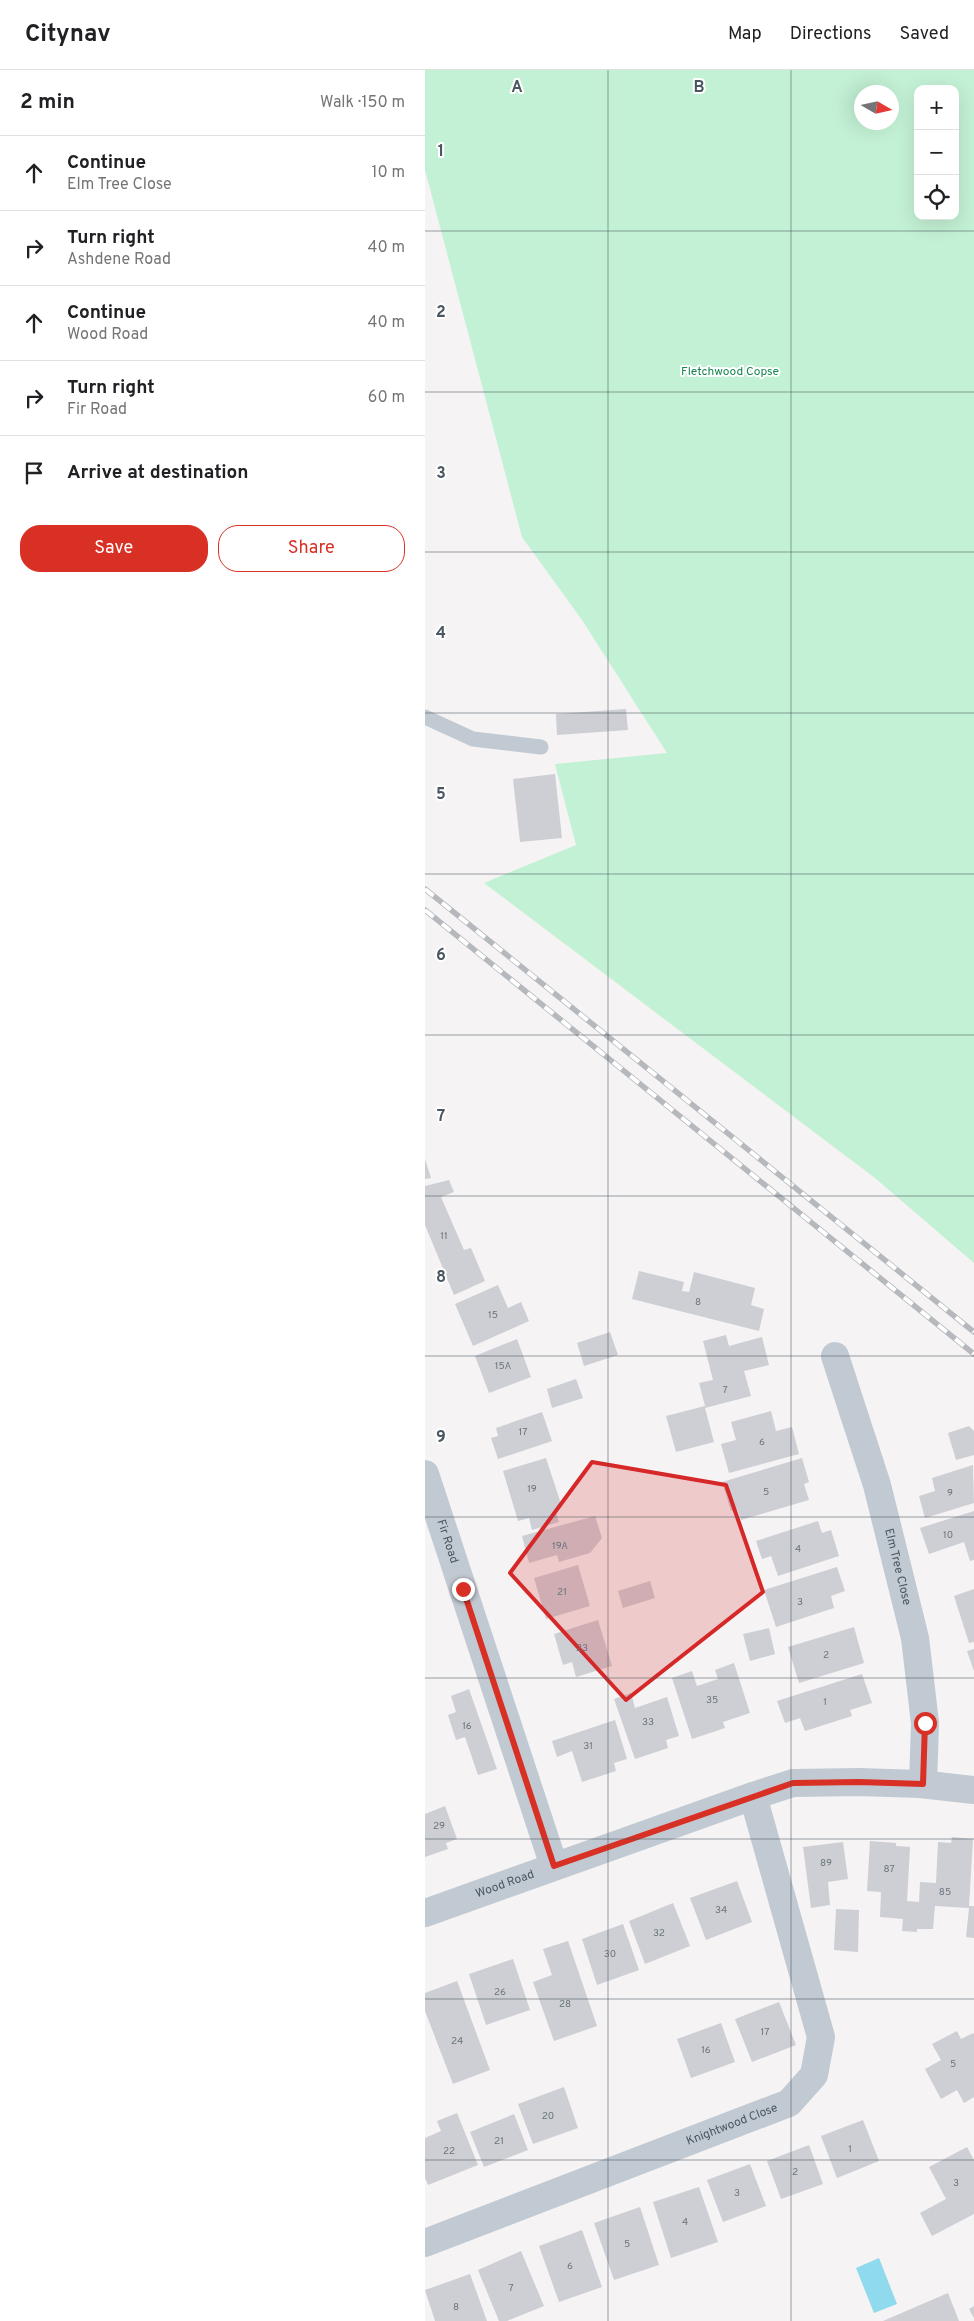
<!DOCTYPE html>
<html lang="en">
<head>
<meta charset="utf-8">
<style>
  :root { --surface:#fff; --page:#f6f6f6; --text:#202124; --muted:#757577; --line:#e0e0e0; --accent:#d93025 }
  body { margin:0; font-family:Overpass,sans-serif; background:var(--page); color:var(--text) }
  .controls { position:absolute; right:15px; top:15px; display:grid; overflow:hidden; border-radius:10px; box-shadow:0 5px 20px #0002 }
  .controls button { width:45px; height:45px; display:grid; place-items:center; padding:0; border:0; border-bottom:1px solid var(--line); background:var(--surface); color:var(--text); font:25px sans-serif }
  .compass { position:absolute; left:429px; top:15px; width:45px; height:45px; border-radius:50%; background:var(--surface); box-shadow:0 5px 20px #0002; rotate:99deg }
  .stop { position:absolute; width:15px; height:15px; margin:-11px; border:4px solid #d93025; border-radius:50%; background:#fff }
  .stop.end { background:#d93025; border-color:#fff; box-shadow:0 1px 5px #0008 }
  .list { margin:0; padding:0; list-style:none }
  h2 { display:flex; justify-content:space-between; align-items:center; height:65px; margin:0; padding:0 20px; font-size:21px }
  h2 small { font-size:16px; font-weight:400; color:var(--muted) }
  .list li { display:grid; grid-template-columns:32px 1fr auto; gap:15px; align-items:center; box-sizing:border-box; height:75px; padding:0 20px; border-top:1px solid var(--line) }
  .list b { display:block; font-size:19px; white-space:nowrap }
  .list p { margin:0; font-size:16px; white-space:nowrap; color:var(--muted) }
  .list em { font-size:16px; font-style:normal; color:var(--muted) }
  .actions { display:flex; gap:10px; padding:15px 20px }
  .actions a { flex:1; padding:11px 0; border:1px solid var(--accent); border-radius:20px; text-align:center; font-size:18px; color:var(--accent) }
  .actions .main { background:var(--accent); color:#fff }
  .icon { flex:none; width:28px; height:28px; fill:none; stroke:currentColor; stroke-width:2; stroke-linecap:round; stroke-linejoin:round }
  .map { position:relative; flex:none; width:549px; height:2251px; overflow:hidden }
  header { display:flex; align-items:center; gap:30px; box-sizing:border-box; height:70px; padding:0 25px; background:var(--surface); border-bottom:1px solid var(--line) }
  header strong { font-size:24px }
  nav { display:flex; gap:28px; margin-inline-start:auto; font-size:18px }
  main { display:flex }
  aside { flex:1; background:var(--surface) }
  .map>svg:first-child { display:block }
</style>
</head>
<body>
<header>
<strong>Citynav</strong>
<nav><a>Map</a><a>Directions</a><a>Saved</a></nav>
</header>
<main>
<aside>
<h2>2 min<small>Walk · 150 m</small></h2>
<ul class="list">
<li><svg class="icon" aria-label="ahead" viewBox="0 0 24 24"><path d="M12 20V5M6 11l6-6 6 6"/></svg><div><b>Continue</b><p>Elm Tree Close</p></div><em>10 m</em></li>
<li><svg class="icon" aria-label="right" viewBox="0 0 24 24"><path d="M7 20v-9h11M14 6l5 5-5 5"/></svg><div><b>Turn right</b><p>Ashdene Road</p></div><em>40 m</em></li>
<li><svg class="icon" aria-label="ahead" viewBox="0 0 24 24"><path d="M12 20V5M6 11l6-6 6 6"/></svg><div><b>Continue</b><p>Wood Road</p></div><em>40 m</em></li>
<li><svg class="icon" aria-label="right" viewBox="0 0 24 24"><path d="M7 20v-9h11M14 6l5 5-5 5"/></svg><div><b>Turn right</b><p>Fir Road</p></div><em>60 m</em></li>
<li><svg class="icon" aria-label="arrive" viewBox="0 0 24 24"><path d="M6 21V4h12l-3 4 3 4H6"/></svg><div><b>Arrive at destination</b></div></li>
</ul>
<div class="actions"><a class="main">Save</a><a>Share</a></div>
</aside>
<div class="map">
<svg width="549" height="2251" viewBox="0 0 549 2251">
  <rect width="100%" height="100%" fill="#f5f3f3"/>
  <path fill="#c3f1d5" fill-rule="evenodd" d="M0,0h549v1193l-99,-85 -391,-295 92,-38 -21,-81 112,-11 -85,-133 -60,-83 -97,-367zM493,19h37v127h-37zM437,22h30v30h-30z"/>
  <path fill="#90daee" d="M454,2188l18,46 -23,9 -18,-45z"/>
  <g fill="#cdcfd5">
    <path d="M201,639l2,21 -71,5 -1,-21z"/>
    <path d="M130,704l7,64 -42,4 -7,-63z"/>
    <path d="M0,1089l6,19 -6,1z"/>
    <path d="M24,1110l5,12 -13,5 23,53 7,-2 14,33 -31,14 -29,-70v-39z"/>
    <path d="M214,1201l45,11 -2,9 7,1 5,-20 61,16 -4,17 13,4 -5,22 -127,-32z"/>
    <path d="M73,1215l10,23 13,-6 8,19 -56,25 -18,-42z"/>
    <path d="M185,1262l8,23 -34,11 -7,-23z"/>
    <path d="M301,1265l3,11 33,-9 7,28 -25,6 7,25 -46,12 9,34 -38,10 -10,-36 39,-10 -6,-23 14,-3 -10,-39z"/>
    <path d="M92,1269l14,38 -42,16 -14,-37z"/>
    <path d="M151,1309l7,19 -31,10 -5,-19z"/>
    <path d="M346,1341l5,20 16,-4 7,27 -70,19 -8,-29 15,-4 -5,-18z"/>
    <path d="M117,1342l10,29 -54,18 -7,-21 7,-2 -2,-8z"/>
    <path d="M544,1356l5,5v24l-18,5 -8,-27z"/>
    <path d="M121,1388l16,49 -7,2 4,13 -27,8 -3,-12 -11,3 -15,-50z"/>
    <path d="M377,1388l7,24 -5,2 5,16 -68,20 -4,-11 -6,2 -9,-29z"/>
    <path d="M548,1395l1,38 -49,15 -6,-22 16,-5 -3,-13z"/>
    <path d="M549,1441v49l-4,1 -6,-19 -35,12 -9,-26z"/>
    <path d="M170,1446l7,22 -12,15 -31,9 -2,-7 -28,8 -7,-27z"/>
    <path d="M393,1451l4,12 9,-3 8,26 -61,20 -7,-20 -9,3 -6,-18z"/>
    <path d="M153,1495l12,41 -44,13 -12,-41z"/>
    <path d="M412,1497l8,24 -14,5 3,12 -58,19 -12,-37z"/>
    <path d="M225,1511l5,17 -32,10 -5,-17z"/>
    <path d="M549,1519v53l-5,1 -15,-47z"/>
    <path d="M173,1550l14,46 -36,11 -4,-15 -9,3 -9,-31z"/>
    <path d="M429,1557l10,36 -65,20 -11,-36z"/>
    <path d="M344,1558l6,26 -25,7 -7,-27z"/>
    <path d="M549,1579v22l-7,-20z"/>
    <path d="M309,1593l16,50 -27,9 2,6 -33,11 -20,-61 20,-7 5,15 21,-7 -3,-9z"/>
    <path d="M437,1604l10,29 -22,7 2,6 -47,15 -5,-13 -15,5 -8,-22z"/>
    <path d="M44,1619l28,80 -19,6 -13,-38 -9,3 -8,-25 8,-3 -5,-16z"/>
    <path d="M206,1623l4,15 32,-11 12,39 -13,4 2,8 -33,11 -21,-60z"/>
    <path d="M190,1650l12,39 -13,4 2,8 -34,11 -10,-31 -15,6 -5,-16z"/>
    <path d="M20,1736l12,33 -11,4 2,6 -23,8v-43z"/>
    <path d="M527,1767l21,2 -4,67h5v32l-8,-1 3,-29 -34,-2 -2,23h-16v3l-15,-1 1,-12 -23,-2 1,-25 -14,-1 3,-50 26,2v3l14,1 -3,54 12,1 1,-20 16,1 2,-41 13,1z"/>
    <path d="M418,1772l5,37 -20,3 2,23 -19,3 -8,-61z"/>
    <path d="M312,1811l15,41 -46,18 -16,-42z"/>
    <path d="M248,1833l17,43 -45,18 -16,-43z"/>
    <path d="M411,1839l23,1 -1,42 -24,-2z"/>
    <path d="M198,1854l16,46 -42,15 -15,-46z"/>
    <path d="M143,1871l29,85 -43,15 -21,-59 19,-7 -9,-26z"/>
    <path d="M88,1889l17,51 -44,15 -17,-51z"/>
    <path d="M32,1911l33,89 -37,14 -28,-73v-18z"/>
    <path d="M354,1932l17,43 -44,17 -17,-43z"/>
    <path d="M296,1953l14,39 -44,16 -14,-39z"/>
    <path d="M532,1961l4,8 12,-6 1,1v63l-10,6 -7,-13 -16,9 -16,-30 16,-9 -9,-16z"/>
    <path d="M139,2017l14,41 -45,16 -15,-40z"/>
    <path d="M32,2043l21,52 -50,20 -3,-7v-40l16,-7 -4,-10z"/>
    <path d="M89,2044l14,36 -44,17 -14,-35z"/>
    <path d="M438,2050l16,41 -42,17 -16,-42z"/>
    <path d="M384,2075l14,39 -42,15 -14,-38z"/>
    <path d="M542,2077l7,13v54l-42,22 -12,-23 26,-14 -17,-32z"/>
    <path d="M325,2094l16,42 -43,16 -16,-42z"/>
    <path d="M274,2117l19,55 -47,16 -18,-56z"/>
    <path d="M215,2137l19,58 -45,15 -20,-57z"/>
    <path d="M157,2160l20,57 -43,15 -20,-56z"/>
    <path d="M96,2181l23,55 -37,15h-8l-21,-51z"/>
    <path d="M45,2204l17,47h-52l-10,-31z"/>
    <path d="M523,2223l11,28h-76z"/>
    <path d="M549,2236v12l-5,-9z"/>
  </g>
  <g fill="none" stroke-linecap="round" stroke-linejoin="round">
    <path stroke="#c1cad2" stroke-width="15" d="M0,647l48,22 68,8"/>
    <g stroke="#c1cad2" stroke-width="28">
      <path id="s1" d="M410,1286l42,129 38,153 10,85 -2,61"/>
      <path id="s2" d="M0,1404l129,392"/>
      <path id="s3" d="M0,1843l328,-117 40,-13 66,-1 61,2 54,6"/>
      <path id="s4" d="M0,2173l364,-140 25,-28 7,-38 -68,-241"/>
    </g>
    <g stroke="#b5b8bd" stroke-width="5.5">
      <g id="rail">
        <path d="M0,819l549,443"/>
        <path d="M0,840l549,444"/>
      </g>
    </g>
    <use href="#rail" stroke="#fff" stroke-width="4" stroke-dasharray="11" stroke-linecap="butt"/>
  </g>
  <g fill="none" stroke-linecap="round" stroke-linejoin="round">
    <path stroke="#d93025" stroke-width="6" d="M38,1519l91,277 239,-83 66,-1 64,2 2,-61"/>
  </g>
  <path fill="#d62828" fill-opacity="0.2" stroke="#d62828" stroke-width="4" stroke-linejoin="round" d="M167,1392l134,23 37,107 -137,108 -116,-127z"/>
  <path fill="none" stroke="#4a5661" stroke-width="1" stroke-opacity="0.55" d="M183,0v2251M366,0v2251M0,161h549M0,322h549M0,482h549M0,643h549M0,804h549M0,965h549M0,1126h549M0,1286h549M0,1447h549M0,1608h549M0,1769h549M0,1929h549M0,2090h549"/>
  <g text-anchor="middle" dominant-baseline="central" stroke-width="4" stroke-linejoin="round" paint-order="stroke">
    <g font-size="10" fill="#6b747e">
      <text x="19" y="1166">11</text>
      <text x="273" y="1232">8</text>
      <text x="68" y="1245">15</text>
      <text x="78" y="1296">15A</text>
      <text x="300" y="1320">7</text>
      <text x="98" y="1362">17</text>
      <text x="337" y="1372">6</text>
      <text x="107" y="1419">19</text>
      <text x="341" y="1422">5</text>
      <text x="525" y="1423">9</text>
      <text x="523" y="1465">10</text>
      <text x="135" y="1476">19A</text>
      <text x="373" y="1479">4</text>
      <text x="137" y="1522">21</text>
      <text x="375" y="1532">3</text>
      <text x="157" y="1578">23</text>
      <text x="401" y="1585">2</text>
      <text x="287" y="1630">35</text>
      <text x="400" y="1632">1</text>
      <text x="223" y="1652">33</text>
      <text x="42" y="1656">16</text>
      <text x="163" y="1676">31</text>
      <text x="14" y="1756">29</text>
      <text x="401" y="1793">89</text>
      <text x="464" y="1799">87</text>
      <text x="520" y="1822">85</text>
      <text x="296" y="1840">34</text>
      <text x="234" y="1863">32</text>
      <text x="185" y="1884">30</text>
      <text x="75" y="1922">26</text>
      <text x="140" y="1934">28</text>
      <text x="340" y="1962">17</text>
      <text x="32" y="1971">24</text>
      <text x="281" y="1980">16</text>
      <text x="528" y="1994">5</text>
      <text x="123" y="2046">20</text>
      <text x="74" y="2071">21</text>
      <text x="425" y="2079">1</text>
      <text x="24" y="2081">22</text>
      <text x="370" y="2102">2</text>
      <text x="531" y="2113">3</text>
      <text x="312" y="2123">3</text>
      <text x="260" y="2152">4</text>
      <text x="202" y="2174">5</text>
      <text x="145" y="2196">6</text>
      <text x="86" y="2218">7</text>
      <text x="31" y="2237">8</text>
    </g>
    <g font-size="12" fill="#17864f" stroke="#fff">
      <text x="305" y="302">Fletchwood Copse</text>
    </g>
    <g font-size="12" fill="#4a5661" stroke="#fff">
      <text stroke="none"><textPath href="#s2" startOffset="71">Fir Road</textPath></text>
      <text stroke="none"><textPath href="#s1" startOffset="220">Elm Tree Close</textPath></text>
      <text stroke="none"><textPath href="#s3" startOffset="85">Wood Road</textPath></text>
      <text stroke="none"><textPath href="#s4" startOffset="329">Knightwood Close</textPath></text>
    </g>
  </g>
  <g font-size="16" text-anchor="middle" font-weight="bold" fill="#4a5661" stroke="#fff" stroke-width="4" stroke-linejoin="round" paint-order="stroke">
    <text x="92" y="22">A</text>
    <text x="274" y="22">B</text>
    <text x="16" y="86">1</text>
    <text x="16" y="247">2</text>
    <text x="16" y="408">3</text>
    <text x="16" y="568">4</text>
    <text x="16" y="729">5</text>
    <text x="16" y="890">6</text>
    <text x="16" y="1051">7</text>
    <text x="16" y="1212">8</text>
    <text x="16" y="1372">9</text>
  </g>
</svg>
<div class="controls">
<button>+</button>
<button>−</button>
<button><svg class="icon" aria-label="locate" viewBox="0 0 24 24"><circle cx="12" cy="12" r="6"/><path d="M12 2v4M12 18v4M2 12h4M18 12h4"/></svg></button>
</div>
<svg class="compass" viewBox="-18 -18 36 36"><path d="M0-13l5 13h-10z" fill="#e53935"/><path d="M0 13l5-13h-10z" fill="#757577"/></svg>
<div class="stop" style="left:500px;top:1653px"></div>
<div class="stop end" style="left:38px;top:1519px"></div>
</div>
</main>
</body>
</html>
